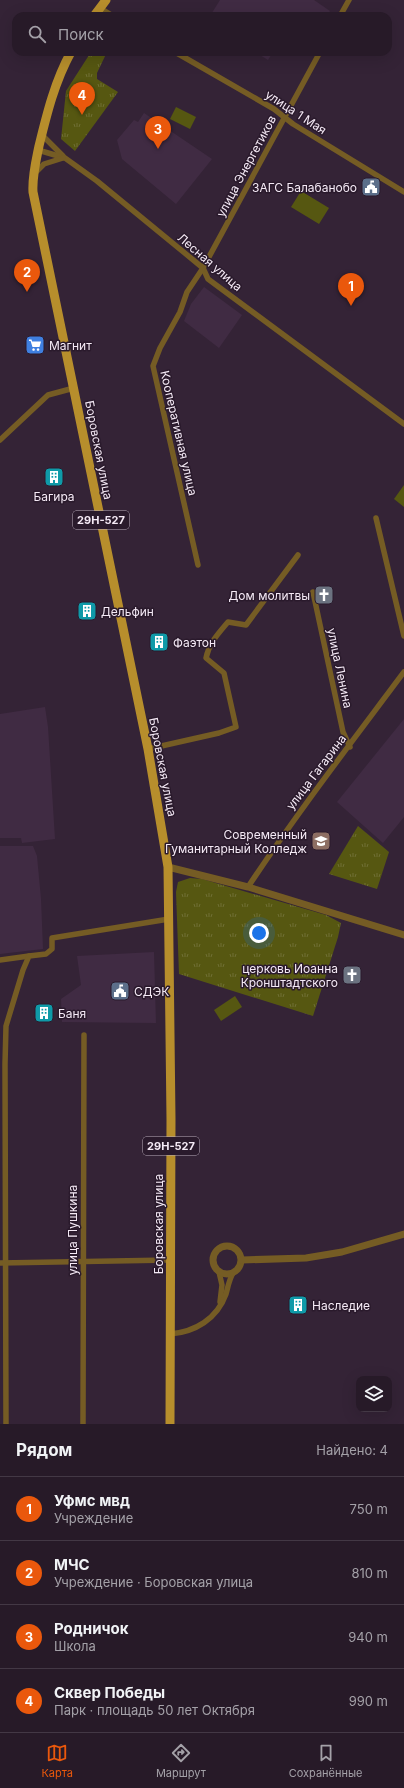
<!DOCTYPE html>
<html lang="ru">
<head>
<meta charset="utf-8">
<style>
  :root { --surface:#271a28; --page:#2f2330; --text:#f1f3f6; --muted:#a4a1a8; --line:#433845; --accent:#ea580c }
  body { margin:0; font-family:Inter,sans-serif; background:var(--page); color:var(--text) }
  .controls { position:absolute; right:12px; bottom:12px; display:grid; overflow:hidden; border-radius:8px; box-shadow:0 4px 16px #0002 }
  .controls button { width:36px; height:36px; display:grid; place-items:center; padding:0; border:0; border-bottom:1px solid var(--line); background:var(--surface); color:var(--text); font:20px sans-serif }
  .you { position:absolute; left:259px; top:933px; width:14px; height:14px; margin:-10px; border:3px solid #fff; border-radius:50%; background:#1a73e8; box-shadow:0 0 0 6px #1a73e833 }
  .badge { display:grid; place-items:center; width:26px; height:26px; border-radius:50%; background:var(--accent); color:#fff; font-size:13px; font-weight:700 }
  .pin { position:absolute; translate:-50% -33px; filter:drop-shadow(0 1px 2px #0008) }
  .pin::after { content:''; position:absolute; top:21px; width:14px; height:12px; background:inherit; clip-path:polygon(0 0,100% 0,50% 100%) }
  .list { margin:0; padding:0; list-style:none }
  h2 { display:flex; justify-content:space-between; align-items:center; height:52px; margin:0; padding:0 16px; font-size:17px }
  h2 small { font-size:13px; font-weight:400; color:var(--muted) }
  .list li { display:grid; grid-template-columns:26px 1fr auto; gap:12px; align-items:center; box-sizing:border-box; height:64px; padding:0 16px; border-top:1px solid var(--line) }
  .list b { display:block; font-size:15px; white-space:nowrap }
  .list p { margin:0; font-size:13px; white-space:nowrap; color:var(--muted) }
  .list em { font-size:13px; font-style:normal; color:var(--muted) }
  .icon { flex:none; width:22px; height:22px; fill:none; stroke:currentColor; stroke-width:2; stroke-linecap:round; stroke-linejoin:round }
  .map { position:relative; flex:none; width:404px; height:1424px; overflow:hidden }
  .search { position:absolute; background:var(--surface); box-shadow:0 4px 16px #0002; left:12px; right:12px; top:12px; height:44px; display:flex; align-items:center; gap:10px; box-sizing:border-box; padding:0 14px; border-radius:12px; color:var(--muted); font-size:15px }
  .sheet { height:308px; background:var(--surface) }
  nav { display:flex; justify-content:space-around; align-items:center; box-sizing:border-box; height:56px; border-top:1px solid var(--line); background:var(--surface); font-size:11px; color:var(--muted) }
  nav a { display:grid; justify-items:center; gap:2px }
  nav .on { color:var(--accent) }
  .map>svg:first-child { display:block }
</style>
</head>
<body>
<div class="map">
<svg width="404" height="1424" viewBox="0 0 404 1424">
  <defs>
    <pattern id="park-tufts" width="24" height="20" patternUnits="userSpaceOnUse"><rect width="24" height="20" fill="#565711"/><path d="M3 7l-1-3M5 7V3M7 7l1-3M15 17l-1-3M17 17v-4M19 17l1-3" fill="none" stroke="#6f6f34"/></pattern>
  </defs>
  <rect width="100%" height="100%" fill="#342336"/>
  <g fill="#402b43">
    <path d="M220,0h94l16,11 -3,5h-117z"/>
    <path d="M255,52h18l-5,8z"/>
    <path d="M144,113l68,46 -36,45 -54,-45 -5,-19 17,-20 4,2z"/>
    <path d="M204,287l38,28 -23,33 -35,-27 7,-17z"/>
    <path d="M45,707l3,20 7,112 -33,4 -1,-5h-21v-124z"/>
    <path d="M404,719v98l-21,26 -46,-41z"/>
    <path d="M0,846h33l4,10 4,43 2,50 -43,5z"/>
    <path d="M154,952l2,71 -94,-1 -1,-23 20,-14 -4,-29z"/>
  </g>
  <g fill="#565711">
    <path d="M176,107l20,10 -6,12 -20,-10z"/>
    <path d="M301,191l28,17 -10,16 -28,-17z"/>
    <path d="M404,485v22l-10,-8z"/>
    <path d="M235,996l7,11 -21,14 -7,-11z"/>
  </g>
  <g fill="url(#park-tufts)">
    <path d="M91,52h16l-10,21v6l21,13 -43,59 -14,-12 5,-48z"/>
    <path d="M358,826l31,26 -12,37 -48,-15z"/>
    <path d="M190,878l12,1 124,36 15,8 -3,14 -25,79 -134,-42 -3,-82 2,-10z"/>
  </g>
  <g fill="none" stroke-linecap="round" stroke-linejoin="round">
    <g stroke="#755c24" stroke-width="5.5">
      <path d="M100,8l13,8"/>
      <path d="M340,16l9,-16"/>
      <path d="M175,52l99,57 19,15 111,68"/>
      <path d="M42,135l21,21"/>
      <path d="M38,150l27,8 32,23 106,87 5,11 196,145"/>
      <path d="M34,174l10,-10 19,-6"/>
      <path d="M0,440l48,-45 26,-7"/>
      <path d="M376,518l28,118"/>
      <path d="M198,565l-45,-199 7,-18 20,-36 7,-20 16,-24 117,-216"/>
      <path d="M313,592l30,140 7,15"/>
      <path d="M148,749l71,-16 17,-6 -12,-54 -18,-15c3,-15 12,-24 22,-36l18,3 52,-70"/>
      <path d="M248,887c49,-74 103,-144 156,-215"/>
      <path d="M0,960l29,-4"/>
      <path d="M0,1263l170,-3"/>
      <path d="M219,1272l3,13 -2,17"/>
      <path d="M170,1334c25,-2 47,-15 56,-40 2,-7 3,-14 7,-21"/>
      <path d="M6,1424l-1,-360 1,-38 17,-56 6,-14 17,-2 6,-5v-11l117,-19"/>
      <path d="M83,1424l1,-389"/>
    </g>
    <g stroke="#755c24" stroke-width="7">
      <path d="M168,867l80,20 156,48"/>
      <circle cx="227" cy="1260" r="14"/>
      <path d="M242,1260l64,-2 36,-6 62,-18"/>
    </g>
    <g stroke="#b78e2c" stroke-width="9">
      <path d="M94,16l12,-16"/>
      <path d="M71,52c-16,29 -24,61 -32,94 -3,15 -7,30 -6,46l115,557 20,118 3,252 -1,305"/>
    </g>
  </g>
  <defs>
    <g id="civic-square" transform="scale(1)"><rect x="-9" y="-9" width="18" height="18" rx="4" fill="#5c6f8a" stroke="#2a1a2c"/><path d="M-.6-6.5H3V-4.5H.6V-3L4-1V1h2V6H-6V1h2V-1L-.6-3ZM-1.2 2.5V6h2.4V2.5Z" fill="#fff"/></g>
    <g id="supermarket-square" transform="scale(1)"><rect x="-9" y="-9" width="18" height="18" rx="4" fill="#3f7fe0" stroke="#2a1a2c"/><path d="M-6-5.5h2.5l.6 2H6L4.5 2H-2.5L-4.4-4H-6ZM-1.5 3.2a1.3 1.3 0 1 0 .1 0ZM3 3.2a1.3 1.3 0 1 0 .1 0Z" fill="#fff"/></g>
    <g id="building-square" transform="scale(1)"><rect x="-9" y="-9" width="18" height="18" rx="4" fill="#0f9aa8" stroke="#2a1a2c"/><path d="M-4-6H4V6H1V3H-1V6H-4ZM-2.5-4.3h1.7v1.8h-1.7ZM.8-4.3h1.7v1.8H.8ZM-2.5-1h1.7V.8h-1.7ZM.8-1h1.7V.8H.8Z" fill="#fff"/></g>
    <g id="church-square" transform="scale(1)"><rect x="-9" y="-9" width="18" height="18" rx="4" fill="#6b7280" stroke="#2a1a2c"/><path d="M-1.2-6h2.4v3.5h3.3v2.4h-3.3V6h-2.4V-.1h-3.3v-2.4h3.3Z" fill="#fff"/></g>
    <g id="university-square" transform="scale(1)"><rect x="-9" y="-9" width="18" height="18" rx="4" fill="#8d6e63" stroke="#2a1a2c"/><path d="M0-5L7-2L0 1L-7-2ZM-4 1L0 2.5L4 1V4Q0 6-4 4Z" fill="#fff"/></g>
  </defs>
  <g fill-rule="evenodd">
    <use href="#civic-square" x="371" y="187"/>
    <use href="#supermarket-square" x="35" y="345"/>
    <use href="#building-square" x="54" y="477"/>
    <use href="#church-square" x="324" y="595"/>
    <use href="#building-square" x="87" y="611"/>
    <use href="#building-square" x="159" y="642"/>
    <use href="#university-square" x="321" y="841"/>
    <use href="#church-square" x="352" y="975"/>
    <use href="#civic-square" x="120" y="991"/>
    <use href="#building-square" x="44" y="1013"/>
    <use href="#building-square" x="298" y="1305"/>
  </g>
  <g text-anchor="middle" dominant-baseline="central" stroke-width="3" stroke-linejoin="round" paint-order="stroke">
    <g fill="#2a1a2c" stroke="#b8acb9" stroke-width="1">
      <rect x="73" y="511" width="56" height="18" rx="3"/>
      <rect x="143" y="1137" width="56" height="18" rx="3"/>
    </g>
    <g font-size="11" font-weight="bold" fill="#f5eaf6">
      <text x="101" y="520">29Н-527</text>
      <text x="171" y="1146">29Н-527</text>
    </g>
    <g font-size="12" fill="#f5eaf6" stroke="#2a1a2c">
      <text transform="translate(296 112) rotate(33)">улица 1 Мая</text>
      <text transform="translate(246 166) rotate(-62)">улица Энергетиков</text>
      <text transform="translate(210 262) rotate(41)">Лесная улица</text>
      <text transform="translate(179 433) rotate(77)">Кооперативная улица</text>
      <text transform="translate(99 450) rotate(79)">Боровская улица</text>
      <text transform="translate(340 668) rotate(78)">улица Ленина</text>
      <text transform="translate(163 767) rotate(79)">Боровская улица</text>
      <text transform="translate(316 772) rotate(-53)">улица Гагарина</text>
      <text transform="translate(158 1224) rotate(-90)">Боровская улица</text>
      <text transform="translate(72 1230) rotate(-90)">улица Пушкина</text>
    </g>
    <g font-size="12" fill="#f5eaf6" stroke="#2a1a2c" text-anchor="start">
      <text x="357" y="187" text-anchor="end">ЗАГС Балабанобо</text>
      <text x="49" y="345">Магнит</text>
      <text x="54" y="496" text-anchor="middle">Багира</text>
      <text x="310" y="595" text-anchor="end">Дом молитвы</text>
      <text x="101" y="611">Дельфин</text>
      <text x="173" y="642">Фаэтон</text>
      <text x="307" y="834" text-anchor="end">Современный<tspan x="307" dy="14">Гуманитарный Колледж</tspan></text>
      <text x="338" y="968" text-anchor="end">церковь Иоанна<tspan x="338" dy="14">Кронштадтского</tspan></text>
      <text x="134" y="991">СДЭК</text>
      <text x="58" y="1013">Баня</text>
      <text x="312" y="1305">Наследие</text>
    </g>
  </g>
</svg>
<div class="controls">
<button><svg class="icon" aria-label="layers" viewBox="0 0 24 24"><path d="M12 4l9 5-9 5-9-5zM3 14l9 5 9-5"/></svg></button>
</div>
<div class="you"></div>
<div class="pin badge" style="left:351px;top:306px">1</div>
<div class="pin badge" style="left:27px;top:292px">2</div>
<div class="pin badge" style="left:158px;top:149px">3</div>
<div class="pin badge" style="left:82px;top:115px">4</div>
<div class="search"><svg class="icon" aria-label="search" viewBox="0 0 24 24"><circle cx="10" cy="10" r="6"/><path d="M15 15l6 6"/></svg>Поиск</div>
</div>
<section class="sheet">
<h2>Рядом<small>Найдено: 4</small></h2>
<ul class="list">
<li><span class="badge">1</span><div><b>Уфмс мвд</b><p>Учреждение</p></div><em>750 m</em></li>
<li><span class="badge">2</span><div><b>МЧС</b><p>Учреждение · Боровская улица</p></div><em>810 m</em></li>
<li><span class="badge">3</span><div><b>Родничок</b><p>Школа</p></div><em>940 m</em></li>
<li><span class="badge">4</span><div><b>Сквер Победы</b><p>Парк · площадь 50 лет Октября</p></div><em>990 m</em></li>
</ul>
</section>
<nav>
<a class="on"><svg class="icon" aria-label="map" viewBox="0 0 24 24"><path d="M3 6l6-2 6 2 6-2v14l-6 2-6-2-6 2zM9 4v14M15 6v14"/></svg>Карта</a>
<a><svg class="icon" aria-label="directions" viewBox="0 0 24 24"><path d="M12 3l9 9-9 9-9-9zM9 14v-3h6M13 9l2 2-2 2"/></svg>Маршрут</a>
<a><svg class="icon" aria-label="saved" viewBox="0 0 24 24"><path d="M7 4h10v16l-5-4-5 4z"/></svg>Сохранённые</a>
</nav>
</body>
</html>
